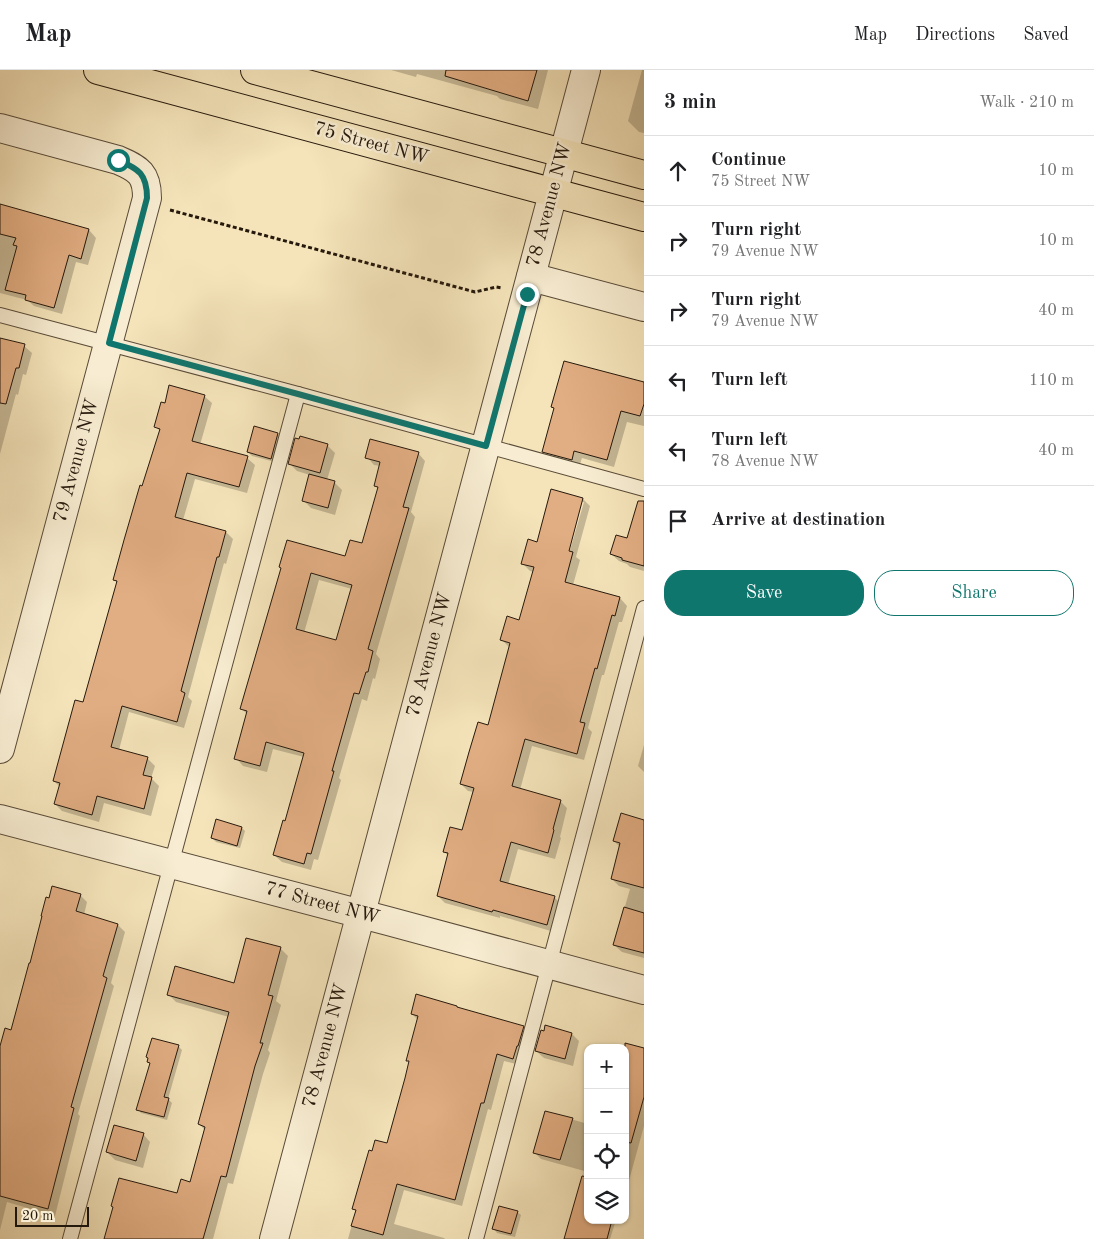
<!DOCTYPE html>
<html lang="en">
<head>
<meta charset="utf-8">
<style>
  :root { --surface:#fff; --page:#f6f6f6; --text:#202124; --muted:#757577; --line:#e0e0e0; --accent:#0f766e }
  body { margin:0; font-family:"Old Standard TT",serif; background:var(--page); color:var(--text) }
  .controls { position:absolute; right:15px; bottom:15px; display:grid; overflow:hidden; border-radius:10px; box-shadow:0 1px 4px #0004 }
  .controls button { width:45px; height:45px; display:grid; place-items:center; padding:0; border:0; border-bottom:1px solid var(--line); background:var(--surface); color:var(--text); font:25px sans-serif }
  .scale { position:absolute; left:15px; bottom:12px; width:74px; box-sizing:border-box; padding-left:5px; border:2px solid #25180c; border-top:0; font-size:14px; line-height:18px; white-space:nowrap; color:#25180c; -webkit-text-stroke:4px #f8edd2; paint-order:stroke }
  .stop { position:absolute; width:15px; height:15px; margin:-11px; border:4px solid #0f766e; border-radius:50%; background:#fff }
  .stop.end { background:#0f766e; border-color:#fff; box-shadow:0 1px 5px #0008 }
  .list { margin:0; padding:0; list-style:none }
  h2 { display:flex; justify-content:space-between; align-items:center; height:65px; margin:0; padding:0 20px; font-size:21px }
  h2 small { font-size:16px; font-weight:400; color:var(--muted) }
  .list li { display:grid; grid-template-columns:32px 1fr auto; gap:15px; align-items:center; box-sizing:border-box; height:70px; padding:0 20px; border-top:1px solid var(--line) }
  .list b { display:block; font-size:19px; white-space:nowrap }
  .list p { margin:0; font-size:16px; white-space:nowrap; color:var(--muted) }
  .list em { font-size:16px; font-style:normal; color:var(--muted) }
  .actions { display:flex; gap:10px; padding:15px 20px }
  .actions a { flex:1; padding:11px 0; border:1px solid var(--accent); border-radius:20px; text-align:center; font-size:18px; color:var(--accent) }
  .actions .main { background:var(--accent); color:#fff }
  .icon { flex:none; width:28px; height:28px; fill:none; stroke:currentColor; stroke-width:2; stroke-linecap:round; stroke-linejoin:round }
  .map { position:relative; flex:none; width:644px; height:1169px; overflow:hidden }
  header { display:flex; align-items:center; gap:30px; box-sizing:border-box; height:70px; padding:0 25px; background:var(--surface); border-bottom:1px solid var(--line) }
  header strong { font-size:24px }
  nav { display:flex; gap:28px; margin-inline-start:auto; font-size:18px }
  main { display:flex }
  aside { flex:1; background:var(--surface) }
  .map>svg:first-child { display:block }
</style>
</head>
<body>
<header>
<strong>Map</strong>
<nav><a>Map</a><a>Directions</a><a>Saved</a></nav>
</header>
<main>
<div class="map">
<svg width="644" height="1169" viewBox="0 0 644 1169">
  <rect width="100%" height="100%" fill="#f5e4ba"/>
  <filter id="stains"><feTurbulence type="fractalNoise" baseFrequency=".004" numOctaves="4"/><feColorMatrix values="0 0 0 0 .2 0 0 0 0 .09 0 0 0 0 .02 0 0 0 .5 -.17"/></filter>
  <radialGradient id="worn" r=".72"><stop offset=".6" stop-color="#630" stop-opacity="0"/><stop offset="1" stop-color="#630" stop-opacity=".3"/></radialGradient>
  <g fill="#0003" fill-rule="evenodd">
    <path d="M391,0h157l-10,39 -38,-10 -3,-3 -80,-22 -1,3z"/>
    <path d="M642,0h2v63l-5,-1 -11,-11z"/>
    <path d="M0,136l89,24 7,8 -8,27 -12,-3 -14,52 -28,-8 -7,-6 -27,-7z"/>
    <path d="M0,269l24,7 8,7 -6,22 -3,-1 -5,21 -2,-1 -16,60z"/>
    <path d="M644,314v42l-17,-4 -13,45 -32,-9 -3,9 -28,-8 -8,-7 12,-42 -3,-3z"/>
    <path d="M204,326l8,7 -12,42 47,13 8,7 -8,28 -52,-14 -12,41 43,12 7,7 -7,25 -2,-1 -36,134 4,4 -8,27 -55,-16 -10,38 28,8 8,8 -4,12 8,8 -8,30 -47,-13 -5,19 -37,-11 -7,-7 5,-17 -6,-6 30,-77 33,-121 -2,-3 46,-148 -5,-5z"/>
    <path d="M255,358l23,6 3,4 -6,24 -23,-6 -4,-4z"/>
    <path d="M327,375l8,8 -8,27 7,2 8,8 -7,25 -24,-7 -8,-8 7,-25 -13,-4 -7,-7z"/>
    <path d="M418,383l7,8 -14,51 4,5 -39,137 4,5 -5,20 -2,-1 -6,23 -5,-2 -23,79 2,2 -23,80 -4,-1 -3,11 -29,-8 -8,-7 12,-33 18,-65 -31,-8 -6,23 -24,-6 -7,-8 12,-43 -6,-6 40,-141 64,-10 17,-13 15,-56 -3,-4 5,-19 -6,-1 -7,-8zM319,510l33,9 -15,53 -33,-9z"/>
    <path d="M552,421l31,8 7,7 -14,51 4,3 -7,25 47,13 7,8 -5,16h-3l-15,53h-2l-14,53 4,4 -8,28 -52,-14 -12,44 40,11 7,7 -7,29 1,1 -6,21 -37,-10 -10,36 46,12 8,8 -8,27 -54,-16v2l-55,-15 -7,-7 11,-40 -5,-4 19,-20 11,-40 -6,-1 -7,-7 28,-58 20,-79 -7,-7 17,-19 15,-49 -4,-1 -8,-8 15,-20zM581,432h3l-16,55 -2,-1z"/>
    <path d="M644,464v37l-14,-4 -3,-3 -8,-3 -8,-7 17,-14z"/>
    <path d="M644,675v27l-6,-6z"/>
    <path d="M644,751v137l-22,-6 -8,-7 16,-56 -11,-3 -7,-7 8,-32 -6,-6z"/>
    <path d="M242,758l3,3 -5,17 -24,-6 -4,-4z"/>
    <path d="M80,825l7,7 -3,13 34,10 7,7 -14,51 3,3 -36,128 2,2 -25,100 -48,-14 -7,28v-179l12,-20z"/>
    <path d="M280,878l8,8 -12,45 5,4 -13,45 2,3 -7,21 -30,110 -5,-1 -15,56h-108l73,-44 13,-12 15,-52 -7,-7 30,-107 -53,-15 -8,-8 67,-10z"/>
    <path d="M412,944l111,13 7,7 -10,31 -16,-4 -13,49 -3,-1 -26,97 -58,-16 -10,34 50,14 1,1h-97l8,-29 -2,-2 34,-63 22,-82 -2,-3 10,-40z"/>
    <path d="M572,964l7,7 -6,25 -29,-8 -8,-7z"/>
    <path d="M178,976l4,4 -14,49 4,4 -5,17 -26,-7 -3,-4 13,-45 -3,-3z"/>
    <path d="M625,978l19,1v77l-19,69z"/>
    <path d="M546,1042l42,12v48l-47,-13 -7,-7z"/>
    <path d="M143,1064l7,8 -7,26 -28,-8 -8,-8z"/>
    <path d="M517,1142l4,3 -6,22 -18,-4 -3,-4z"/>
    <path d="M588,1150h28l-6,19h-44z"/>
  </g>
  <g fill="#e1ad82" stroke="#25180c" fill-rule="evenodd">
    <path d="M446,0h91l-9,31 -83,-25z"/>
    <path d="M0,134l89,25 -8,30 -12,-4 -15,53 -29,-8 1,-5 -21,-5 12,-44 -4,-1 3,-7 -16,-4z"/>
    <path d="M0,268l25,6 -6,24h-3l-10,36 -6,-1z"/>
    <path d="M564,291l80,21v22l-4,12 -19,-5 -14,49 -33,-9 -2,9 -30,-8 12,-44 -3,-1z"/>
    <path d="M169,315l36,10 -13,46 56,15 -9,31 -52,-14 -12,44 51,14 -7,26h-2l-36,134 4,2 -8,29 -55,-16 -11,41 37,10 -5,18 9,2 -8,32 -47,-13 -5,19 -38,-11 6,-21 -7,-2 22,-81 8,2 34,-121 -4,-1 11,-40 16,-55 2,1 18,-57 -6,-2 7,-25 4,1z"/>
    <path d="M254,356l24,7 -7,26 -24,-7z"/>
    <path d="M300,366l28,8 -8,29 -32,-9 7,-26 4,1z"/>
    <path d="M370,369l49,13 -16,55 6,1 -41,141 5,2 -5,21h-2l-7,22 -5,-1 -22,78h2l-23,83 -4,-1 -3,11 -31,-9 10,-35 2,1 19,-68 -38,-11 -6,24 -26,-7 13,-48 -7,-2 41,-141 -2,-1 8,-27 58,16 5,-16 12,3 16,-56 -4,-1 6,-24 -15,-4zM311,503l41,12 -16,55 -40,-11z"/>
    <path d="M309,404l26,7 -7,27 -26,-7z"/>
    <path d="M551,419l32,9 -14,53 4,1 -8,30 55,15 -5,19 -3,-1 -15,54 -2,-1 -15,54 5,1 -8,31 -52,-15 -13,47 49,14 -8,29 1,1 -6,23 -37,-11 -11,39 55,15 -8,29 -54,-15 -1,2 -55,-16 11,-43 -5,-1 7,-25 12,3 12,-42 -14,-4 9,-32 9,-30 10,3 22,-82 -10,-3 7,-24 12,4 15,-53 -13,-3 7,-25 9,3z"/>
    <path d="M638,431h6v65l-22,-6v-2l-12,-4 6,-19 11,3z"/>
    <path d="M621,743l23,7v68l-33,-9 9,-36 -7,-2z"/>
    <path d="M216,749l26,8 -5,19 -26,-8z"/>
    <path d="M52,816l29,8 -5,17 42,13 -15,52 4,2 -36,129 3,1 -26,101 -48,-13v-150l5,-18 6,2 18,-67h1l12,-47h-1l5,-19 3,1z"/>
    <path d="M624,837l20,6v40l-31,-8z"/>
    <path d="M246,868l35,9 -13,48 5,1 -13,47h3l-8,23 -29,111 -5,-1 -18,63h-99l9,-32 -2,-1 8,-28 58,15 4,-14 9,3 15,-55 -7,-3 31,-112 -62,-17 8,-29 59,17z"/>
    <path d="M416,924l41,12v1l67,19 -6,20h-1l-4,13 -16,-5 -13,49h-3l-26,97 -58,-16 -14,51 -32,-9 5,-16 -4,-1 17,-59 3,1 3,-11 12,3 18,-65 4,-17h-3l12,-45 -7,-2z"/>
    <path d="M545,955l27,8 -7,26 -30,-8 6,-21 3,1z"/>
    <path d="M152,968l27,7 -15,52 5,1 -5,19 -28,-7 14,-47 -3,-1 1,-4 -2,-1z"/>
    <path d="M625,973l19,5v49l-13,46 -6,-1z"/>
    <path d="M545,1041l28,7 -13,42 -27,-7z"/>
    <path d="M114,1055l30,8 -8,28 -30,-9z"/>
    <path d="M582,1106l6,1v43h24l-5,19h-43z"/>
    <path d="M499,1136l19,5 -7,23 -19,-5z"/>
  </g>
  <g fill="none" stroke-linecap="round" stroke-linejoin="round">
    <g stroke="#594b38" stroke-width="16">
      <g id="lane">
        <path d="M0,245l298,79 346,95"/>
        <path d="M70,1169l228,-845"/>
        <path d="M476,1169l168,-631"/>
      </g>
    </g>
    <g stroke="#594b38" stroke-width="30">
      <g id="street">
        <path d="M0,58l118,32c21,9 29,14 29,38l-147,551"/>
        <path d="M531,207l113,30"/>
        <path d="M0,749l388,102 256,69"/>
        <path d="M274,1169l312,-1169"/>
      </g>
    </g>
    <g stroke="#25180c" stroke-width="30">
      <g id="primary">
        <path d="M98,0l546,147"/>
        <path d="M255,0l389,105"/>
      </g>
    </g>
    <path stroke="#25180c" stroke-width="3" stroke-dasharray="4 2.5" stroke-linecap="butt" d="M170,140l305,82 21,-5 6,1"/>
    <use href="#lane" stroke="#f8edd2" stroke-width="14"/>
    <use href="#street" stroke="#f8edd2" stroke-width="28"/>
    <use href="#primary" stroke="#f5e4ba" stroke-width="28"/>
  </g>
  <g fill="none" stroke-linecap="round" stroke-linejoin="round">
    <path stroke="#0f766e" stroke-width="6" d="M118,90c21,9 29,14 29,38l-38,145 189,51 188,52 41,-152"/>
  </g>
  <g text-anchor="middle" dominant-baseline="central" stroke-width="5" stroke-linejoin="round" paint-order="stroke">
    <g font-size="19" fill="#25180c" stroke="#f8edd2">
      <text transform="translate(371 74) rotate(15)">75 Street NW</text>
      <text transform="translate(550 135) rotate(-75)">78 Avenue NW</text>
      <text transform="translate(77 391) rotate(-75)">79 Avenue NW</text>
      <text transform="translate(430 585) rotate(-75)">78 Avenue NW</text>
      <text transform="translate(322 834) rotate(15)">77 Street NW</text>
      <text transform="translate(326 976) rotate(-75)">78 Avenue NW</text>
    </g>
  </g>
  <rect width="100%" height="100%" filter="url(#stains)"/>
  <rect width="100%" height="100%" fill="url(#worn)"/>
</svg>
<div class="controls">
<button>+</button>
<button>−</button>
<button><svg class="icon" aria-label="locate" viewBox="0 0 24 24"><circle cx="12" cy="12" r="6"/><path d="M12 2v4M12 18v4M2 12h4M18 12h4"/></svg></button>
<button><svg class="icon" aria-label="layers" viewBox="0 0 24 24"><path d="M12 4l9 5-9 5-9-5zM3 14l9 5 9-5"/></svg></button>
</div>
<div class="scale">20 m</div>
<div class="stop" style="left:118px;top:90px"></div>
<div class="stop end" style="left:527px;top:224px"></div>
</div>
<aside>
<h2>3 min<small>Walk · 210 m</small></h2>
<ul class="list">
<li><svg class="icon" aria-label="ahead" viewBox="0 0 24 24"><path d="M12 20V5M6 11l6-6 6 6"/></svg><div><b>Continue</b><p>75 Street NW</p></div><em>10 m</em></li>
<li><svg class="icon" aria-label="right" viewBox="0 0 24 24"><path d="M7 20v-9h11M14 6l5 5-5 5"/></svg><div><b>Turn right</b><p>79 Avenue NW</p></div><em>10 m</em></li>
<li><svg class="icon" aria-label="right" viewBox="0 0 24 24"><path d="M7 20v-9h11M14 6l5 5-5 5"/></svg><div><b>Turn right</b><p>79 Avenue NW</p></div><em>40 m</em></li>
<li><svg class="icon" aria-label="left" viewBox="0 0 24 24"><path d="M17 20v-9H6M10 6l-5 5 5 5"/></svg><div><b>Turn left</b></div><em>110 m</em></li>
<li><svg class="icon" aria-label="left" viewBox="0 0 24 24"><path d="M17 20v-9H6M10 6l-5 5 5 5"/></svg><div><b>Turn left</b><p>78 Avenue NW</p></div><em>40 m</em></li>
<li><svg class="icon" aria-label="arrive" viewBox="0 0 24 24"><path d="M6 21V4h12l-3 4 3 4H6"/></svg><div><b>Arrive at destination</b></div></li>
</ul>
<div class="actions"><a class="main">Save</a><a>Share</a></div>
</aside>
</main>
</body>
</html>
